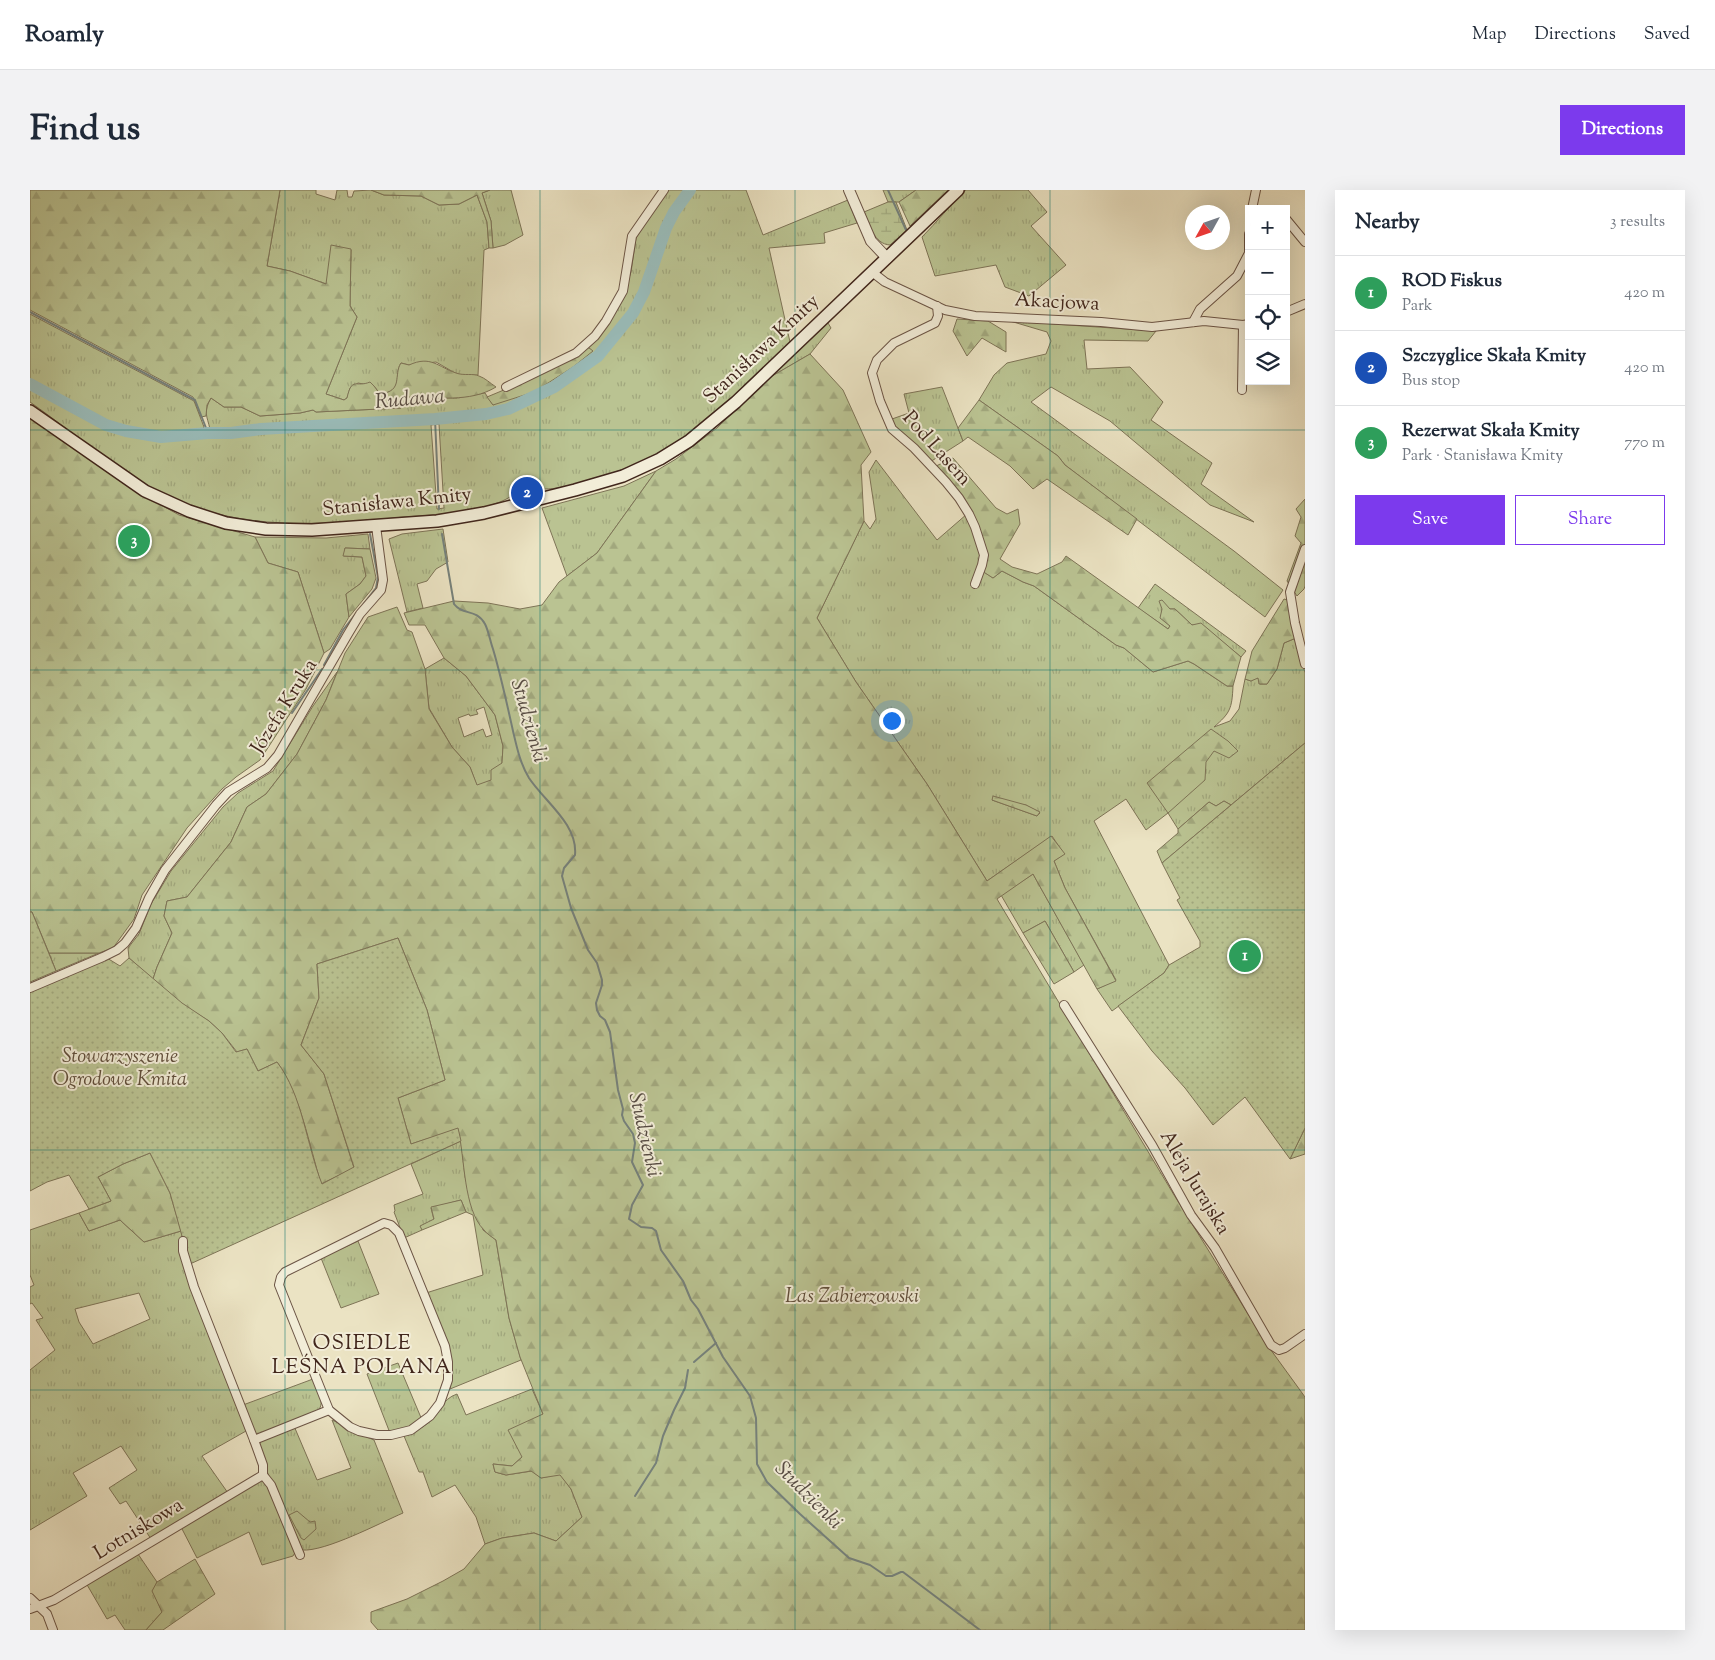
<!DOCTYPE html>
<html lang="en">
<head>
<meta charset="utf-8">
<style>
  :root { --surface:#fff; --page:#f2f2f3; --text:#1f2937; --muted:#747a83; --line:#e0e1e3; --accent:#7c3aed }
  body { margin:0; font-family:"Sorts Mill Goudy",serif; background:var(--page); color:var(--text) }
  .controls { position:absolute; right:15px; top:15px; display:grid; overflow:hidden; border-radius:0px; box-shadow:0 5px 20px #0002 }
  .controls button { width:45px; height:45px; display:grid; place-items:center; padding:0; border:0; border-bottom:1px solid var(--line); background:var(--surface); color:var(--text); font:25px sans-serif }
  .compass { position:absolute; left:1155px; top:15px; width:45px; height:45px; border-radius:50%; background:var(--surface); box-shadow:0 5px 20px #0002; rotate:230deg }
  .you { position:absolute; left:861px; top:530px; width:18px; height:18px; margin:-12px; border:4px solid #fff; border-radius:50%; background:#1a73e8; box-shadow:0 0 0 8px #1a73e833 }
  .badge { display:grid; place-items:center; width:32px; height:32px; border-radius:50%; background:var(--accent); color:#fff; font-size:16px; font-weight:700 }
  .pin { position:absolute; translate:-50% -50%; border:2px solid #fff; box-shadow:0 1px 5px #0006 }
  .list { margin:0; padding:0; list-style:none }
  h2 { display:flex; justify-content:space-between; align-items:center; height:65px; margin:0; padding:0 20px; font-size:21px }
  h2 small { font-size:16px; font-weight:400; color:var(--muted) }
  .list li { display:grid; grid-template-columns:32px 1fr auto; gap:15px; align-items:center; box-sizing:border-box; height:75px; padding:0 20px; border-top:1px solid var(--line) }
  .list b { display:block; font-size:19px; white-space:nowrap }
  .list p { margin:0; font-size:16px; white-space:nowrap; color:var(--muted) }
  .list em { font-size:16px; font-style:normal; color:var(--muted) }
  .actions { display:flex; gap:10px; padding:15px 20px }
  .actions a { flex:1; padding:11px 0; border:1px solid var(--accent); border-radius:0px; text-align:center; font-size:18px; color:var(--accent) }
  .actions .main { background:var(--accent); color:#fff }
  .icon { flex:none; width:28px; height:28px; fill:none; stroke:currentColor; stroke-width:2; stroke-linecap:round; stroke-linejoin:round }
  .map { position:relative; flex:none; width:1275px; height:1440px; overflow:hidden; border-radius:0px }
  header { display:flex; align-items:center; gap:30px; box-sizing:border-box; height:70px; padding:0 25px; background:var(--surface); border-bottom:1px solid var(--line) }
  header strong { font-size:24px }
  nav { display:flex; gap:28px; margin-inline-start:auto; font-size:18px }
  .intro { display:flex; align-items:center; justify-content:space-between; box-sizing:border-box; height:120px; padding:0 30px }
  h1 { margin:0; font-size:35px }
  .button { padding:12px 22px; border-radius:0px; background:var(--accent); color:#fff; font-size:18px; font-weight:700 }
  main { display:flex; gap:30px; padding:0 30px }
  aside { flex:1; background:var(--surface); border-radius:0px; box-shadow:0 5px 20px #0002 }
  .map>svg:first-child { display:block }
</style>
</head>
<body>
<header>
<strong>Roamly</strong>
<nav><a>Map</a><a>Directions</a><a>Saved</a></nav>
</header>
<div class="intro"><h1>Find us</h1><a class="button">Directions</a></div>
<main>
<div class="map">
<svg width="1275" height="1440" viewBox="0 0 1275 1440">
  <defs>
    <pattern id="grass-tufts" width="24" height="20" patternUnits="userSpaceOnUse" patternTransform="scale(1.25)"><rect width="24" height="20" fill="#bac392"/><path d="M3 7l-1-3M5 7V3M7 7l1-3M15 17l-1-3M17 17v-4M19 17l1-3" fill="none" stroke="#a1a77d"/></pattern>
    <pattern id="forest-firs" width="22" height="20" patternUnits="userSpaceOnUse" patternTransform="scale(1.25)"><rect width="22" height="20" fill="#bac392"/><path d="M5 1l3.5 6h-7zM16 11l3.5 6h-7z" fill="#a1a77d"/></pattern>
    <pattern id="wetland-marsh" width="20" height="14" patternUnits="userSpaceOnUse" patternTransform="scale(1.25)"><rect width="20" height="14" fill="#bac392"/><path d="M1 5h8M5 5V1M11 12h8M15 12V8" fill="none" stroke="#a1a77d"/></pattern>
    <pattern id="garden-dots" width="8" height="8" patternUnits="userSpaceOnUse" patternTransform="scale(1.25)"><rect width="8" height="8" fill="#bac392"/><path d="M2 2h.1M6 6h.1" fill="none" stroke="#a1a77d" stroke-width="1.8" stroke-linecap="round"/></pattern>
  </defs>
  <rect width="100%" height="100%" fill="#ebe3c3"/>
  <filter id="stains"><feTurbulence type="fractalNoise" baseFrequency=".004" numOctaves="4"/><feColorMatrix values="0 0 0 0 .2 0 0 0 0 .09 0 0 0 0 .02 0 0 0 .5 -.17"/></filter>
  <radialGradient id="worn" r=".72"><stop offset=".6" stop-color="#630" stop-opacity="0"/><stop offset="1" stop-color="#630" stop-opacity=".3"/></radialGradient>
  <g fill="url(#grass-tufts)" stroke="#7e7457" fill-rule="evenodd">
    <path d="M250,0h36v4l19,6 2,-10h10l1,7h4l2,-6 17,-1 13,5 37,1 18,9 20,-1 18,-9 10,27 2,26 -5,2 -6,125 -13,1 -10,-3 -19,-11 -27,3 -8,-2c-8,12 4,28 -21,31l-6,-8 -16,-3 -8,5 -3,10 -3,2 -18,-6 31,-77 -7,-11 1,-56 -25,34 -36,-13 -23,-5z"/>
    <path d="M460,0h21l12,45 -18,10 -12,3 -2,-27 -9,-28z"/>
    <path d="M637,0h79l17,45 85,-35 9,23 -33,10 1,10 -56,5 21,94c-39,37 -78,81 -125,108 -33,18 -71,31 -108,38 -11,2 -23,0 -34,3 -8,2 -15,8 -23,11 -27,11 -67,13 -96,15 -74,7 -148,14 -218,-13 -58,-23 -106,-67 -156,-102v-88l164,87 10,26 -1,1 7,1c-3,-13 -7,-17 1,-31l13,9h17l19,9 40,-3 13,-3 3,2 85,-4 6,-11 49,1 29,-5 8,12 99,-54 -4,-4 36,-54 7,-21 5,-34zM409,234l5,84 -7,1 -6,-84z"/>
    <path d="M853,0h33l-17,12h-11z"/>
    <path d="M936,0h62l19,22 -16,14 35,39 -37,31 -24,-9 -9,-22 -61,11 -13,-39c15,-15 28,-32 44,-47z"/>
    <path d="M980,131l146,10 -8,10 -64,-1 3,29 43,-2 33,35 -12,18 61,43 -11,21 53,38 -44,-17 -100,-84 -59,-34 -20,15 203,149 49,39 -18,27 -200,-152 -7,-9 -79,-56 15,-25 13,-12 39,-9 5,-13 -4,-9z"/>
    <path d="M798,133l3,5 -21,26 -43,25z"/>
    <path d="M912,197l21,54 -33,21 -18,-21 -16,-13 -4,-9 17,-6 -5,-19z"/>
    <path d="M846,270l61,80 30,-26c7,18 18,35 11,54l15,10 9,-7 21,11 11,4 82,59 8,3 29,24 35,-11 6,3 33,22h6c-1,23 -3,27 -19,41l16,-6 9,-12 6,-30 6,2 5,-3h2l2,6h7l10,-15 7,-26 12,-5 9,35v70l-74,62 -7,-4 -8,5 -7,-4 -31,27 -10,-16 -22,17 -20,-31 -32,22 75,144 -5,8 -52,38 -15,-22 19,-9 -51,-92 -11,-27 10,-7 -12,-18 -65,45 -60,-97 -71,-102 -39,-64 47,-97 6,8 6,-10 -7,-47zM962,610l34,5 14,8 -3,3z"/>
    <path d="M626,281l-59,82 -30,23 -25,-68 82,-22z"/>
    <path d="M413,339l5,33 -12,7 -9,12 -10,3 6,24 -16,4 -18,-73 13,-5z"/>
    <path d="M338,344l2,15 -25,-1 -1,8 18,1 4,19 -6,8 -14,10 3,23 -19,32 -6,4 -26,-81 -30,-9 -13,-26 71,1z"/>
    <path d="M1125,394l91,67 -5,6 -40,-33 -9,1 -17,-16h-13l-1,9 9,8 -2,3 -30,-21z"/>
    <path d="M414,468l22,18 29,39 8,31 -1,17 -10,17 -15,6 -7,-19 -18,-20 -23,-39 -4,-39zM454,517l8,28 -6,2 -3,-8 -19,8 -6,-19 11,-4 1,2 8,-2 -2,-4z"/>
    <path d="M307,482l-11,28 -29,54 -31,40 -19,13 -16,35 -44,55 -20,4 -3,15 8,17 -15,34 -4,12 -24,-21 -1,-10 11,-14 12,-30 20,-33 52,-64 15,-14 35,-22 40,-65z"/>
    <path d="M1003,684l51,91 -10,7 -29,-51 -22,12 -22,-38z"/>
    <path d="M19,763h50l-43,18z"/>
    <path d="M431,951l4,36 18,53 13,10 13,78 12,42 -71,29 2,-18 -3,-18 -23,-60 57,-18 -10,-60 -7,-3 -5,-12 -30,8 3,12 -13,6 1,4 -18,8 -10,-26 1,-1 -1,-6 29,-11 -12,-30z"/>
    <path d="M49,1023l10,18 31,-11 24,22 37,-11 1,5 -2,7 66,188 -44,25 26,37 -77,46 -25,-38 -6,3 -11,-16 28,-18 -16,-24 -48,27 14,23 -57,34v-160l25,-20 -19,-30 7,-2 -11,-15 -2,1v-17l4,-2 -4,-10v-45zM109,1103l11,26 -57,25 -14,-22 -4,-13z"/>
    <path d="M328,1051l21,53 -38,14 -20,-50z"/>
    <path d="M368,1173l24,57 -15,9 -17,4 -23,-59z"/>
    <path d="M283,1189c4,10 13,22 5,32l-61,24 -2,-1 -12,-29z"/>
    <path d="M502,1199l11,25 -21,43 -10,9 -19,-2 2,8 11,3 26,-4 9,7 19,-4 11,15 11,28 -26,24 -22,-8 -32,5 -17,6 -9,-27 -21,-32 -23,12 -9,-25h-4l-15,-36c9,-4 17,-7 25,-14 11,-10 13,-23 28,-28l9,21z"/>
    <path d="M302,1230l7,3 11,7 24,10 29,73c-23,10 -78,39 -101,37l-34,-76 -9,-29 2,-4 33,-15 23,54 34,-12z"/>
    <path d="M230,1289l5,2 31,70 -3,5 -31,9 -13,-33 -52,26 -16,-31z"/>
    <path d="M108,1364l19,28 -4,9 9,21 -16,18h-21l-10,-15 -8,4 -21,-36z"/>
  </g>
  <g fill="url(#forest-firs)" stroke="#7e7457">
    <path d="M0,0h250l-13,76 23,5 36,13 5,-39 20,4 -1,57 7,11 -31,77 18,6 3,-2c5,-22 9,-10 23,-16l4,4 6,8c24,-3 13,-19 21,-31l8,2c22,-10 29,2 47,8 8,3 17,0 23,3 6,2 11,7 17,11 -26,16 -60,10 -89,10l-6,11 -85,4 -3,-2 -13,3 -40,3 -19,-9h-17l-13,-9 -4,7 -1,11 -5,1 -8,-20 -163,-87z"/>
    <path d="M341,0h119l-8,3 9,28 2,27h-4l-2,-26 -10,-27 -18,9 -20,1 -18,-9 -37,-1z"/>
    <path d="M886,0h32l-38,36 -11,-24z"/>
    <path d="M927,129l31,2 18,11v20l-24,-14 -15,18 -14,-25z"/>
    <path d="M558,157l5,4 -20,16 -39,25 -41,13 -6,-8 24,-10z"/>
    <path d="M780,164l33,36 28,62 -10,13 3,56 -47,97 39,64 71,102 60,97 64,-45 14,18 -11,7 11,27 51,93 -19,8 -64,-115 -36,25 177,296 94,151 37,51v233h-927l-7,-8v-10l36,-13 36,-18 21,-12 21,-25 17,-6 32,-5 22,8 26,-24 -11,-28 -11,-14 -19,3 -10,-7 -25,4 -11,-3 -2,-8 19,2 10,-9 -14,-27 35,-16 -23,-57 -11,-39 -13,-78c-4,-3 -9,-6 -12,-10 -21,-21 -19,-73 -26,-101l-47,15 -13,-46 47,-18 -18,-70 -29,-72 -81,26 2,34 -18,47 23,29 30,94 -33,16c-11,-37 -22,-93 -44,-122l-19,9 -11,-22 -10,3 -15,-19 -13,-12 -27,-17 -29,-25 4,-12 15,-34 -8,-17 3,-15 20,-4 44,-55 16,-35 19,-13 31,-40 29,-54 19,-47 23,-36 29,-10 10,23 5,2 13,37 4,40 23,38 18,20 7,18 14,-5v-10l11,-7 1,-17 -8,-31 -29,-39 -22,-18 -19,-33h-16l-5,-12 50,-12 34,2 32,6 22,-4 17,-23 38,-29 59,-82 20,-12 41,-31 50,-49z"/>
    <path d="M949,210l79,56 7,9 72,54 -9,16 -81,-56 -14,10 -23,-23 -42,-29 -5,4 -5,-13z"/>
    <path d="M0,227l110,76 39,22 76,22 13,26 30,9 26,81 -18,36 -46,71 -24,17 -14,12 -35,39 -45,67 -8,24 -21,29 -14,5h-50l-17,-41h-2z"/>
    <path d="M923,268l43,50 11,6 11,-5 2,15 -20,35 12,8 25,7 25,-12 4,-6 102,73 2,-3 -10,-8 2,-9 -3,-8 3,-1 8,9h5l17,16 9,-2 40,34 -8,29h-6l-33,-22 -6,-3 -35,11 -29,-24 -8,-3 -82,-59 -11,-4 -21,-11 -9,7 -11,-7 -5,-44 -43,-60z"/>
    <path d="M1275,309v87l-1,3 -7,7 -10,-15 14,-38 -6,-7 6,-19 -5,-8z"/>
    <path d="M315,358l25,1 6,29 -4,11 -23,28 -3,-23 14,-10 6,-8 -4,-19 -19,-1z"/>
    <path d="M1254,409l4,1 8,38 -12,5 -7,26 -10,15h-8l-1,-6 -7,3 -6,-2 7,-28z"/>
    <path d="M1181,539l17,12 10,10 -9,7 -15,-7 -8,11 -1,18 -37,33 -21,-30z"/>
    <path d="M963,606l33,9 14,7 -3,4 -45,-16z"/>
    <path d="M1194,611l7,4 -69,58 -5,-12 21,-18v-4l31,-27 7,4z"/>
    <path d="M1015,731l29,51 -20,12 -31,-51z"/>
    <path d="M1275,938v26l-15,5z"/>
    <path d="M120,963l20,40 11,38 -37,11 -24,-22 -31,11 -10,-18 32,-12 -13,-24 25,-13z"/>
    <path d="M431,1010l5,12 -44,18 -2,-4 14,-7 -3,-12z"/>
    <path d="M267,1321l13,11 5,-1 1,8 -12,11 -3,-2 -12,-23z"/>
    <path d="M165,1369l20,35 -52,36h-17l16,-18 -10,-21 5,-9z"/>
  </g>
  <path fill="url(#wetland-marsh)" stroke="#7e7457" d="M858,12h8l11,28 -17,15c-16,-1 -20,-20 -26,-33z"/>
  <g fill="url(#garden-dots)" stroke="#7e7457">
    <path d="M1275,553v385l-15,31 -45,-62 -32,28 -28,-37 -33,-37 -34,-45 46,-33 5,-8 31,-18v-6l-23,-41 3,-2 -18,-35z"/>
    <path d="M0,722h2l24,59 -26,11z"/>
    <path d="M368,748l29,72 18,70 -47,18 13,46 47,-16 3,13 -271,123 -5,-16 1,-7 -4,-5 -12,-43 -20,-40 -27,11 -25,13 13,24 -22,8 -20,-34 -22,7 -17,9v-200l77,-33 13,8 9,-8 53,45 27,18 13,12 14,19 11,-3 11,22 19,-9c26,34 29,82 45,122l32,-17 -30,-93 -23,-29 18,-47 -2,-34z"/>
  </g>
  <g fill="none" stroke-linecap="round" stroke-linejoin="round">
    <g stroke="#76817b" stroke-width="2">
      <path d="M858,0l18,40"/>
      <path d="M0,122l165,88 13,33"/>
      <path d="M405,229l4,90"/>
      <path d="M412,344l12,70c9,12 22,4 31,20 4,8 5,17 8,25 8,27 14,55 20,82 4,17 7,32 16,47 15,23 49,46 46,77l-11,13 -2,8 9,32 17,42 9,13 5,17v5l-6,18 1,7 3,6 5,4 5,12 8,58 5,19 -1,6 2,6 9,13 2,9 -3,19 11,23 -11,20 -3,14 12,8 11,1 4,3 5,19 22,31 8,19 7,9 25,48 27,39 6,22 1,46 10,18 33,32 49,44 21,7 16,11h6l9,-4h2l77,58"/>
      <path d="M294,475l19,-35 33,-42 2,-11 -8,-43"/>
      <path d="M262,523l30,-44"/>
      <path d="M664,1172l22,-19"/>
      <path d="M605,1306l21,-33 7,-27 11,-26 11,-22 3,-18"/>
    </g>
    <path stroke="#9abdbb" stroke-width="12" d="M0,194l76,41 20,6 35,6 47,-4h23l30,-4 174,-10 51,-5 22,-5 46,-22 44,-31 35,-43 11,-21 22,-64 8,-16 16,-22"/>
    <g stroke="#6c5546" stroke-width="10">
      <g id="minor">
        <path d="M1222,19l4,-19"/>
        <path d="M1256,29l19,23"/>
        <path d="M1219,44v16"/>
        <path d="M842,82l13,10 60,28 30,6 126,6 51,5 52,-6 39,4 6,-1"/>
        <path d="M907,116l1,10 -3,7 -41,20 -17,17 -5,13 8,28 12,28 22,19 32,34 13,16 10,16 6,13 9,28 -2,10 -7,19"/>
        <path d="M1256,122l19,-8"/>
        <path d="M1163,132l7,-13 37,-33 12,-23"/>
        <path d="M476,197l70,-34 19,-17 11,-15 17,-30 9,-55 32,-46"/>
        <path d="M1212,200l1,-65"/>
        <path d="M1275,359l-15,43 5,31 10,41"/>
        <path d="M0,798l73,-31 14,-7 8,-7 11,-15 13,-30 16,-28 51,-65 12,-13 39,-24 11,-13 70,-121 12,-20 21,-24 2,-10 -7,-54"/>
        <path d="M1034,815l88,140 39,70 24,33 56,97 8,5 6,-2 20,-14"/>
        <path d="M354,1033l7,2 8,8 46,113 3,16v18l-8,23 -10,13 -19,14 -20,5h-14l-18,-4 -9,-4 -21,-17 -50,-125 2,-8 4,-5z"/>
        <path d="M224,1250l75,-30"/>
        <path d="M233,1285l8,10 29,70"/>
        <path d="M0,1408l17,16 6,16"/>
        <path d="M0,1419l24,-9 209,-125v-10l-9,-25 -60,-153 -11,-36v-10"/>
      </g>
    </g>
    <g stroke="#6c5546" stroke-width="12">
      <path id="tertiary" d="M819,0l22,51 16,17"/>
    </g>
    <g stroke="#41261c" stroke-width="14">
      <path id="secondary" d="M0,221l115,80 44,20 37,12 40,6 46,1 125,-9 47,-8 91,-23 48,-14 37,-17 29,-18 47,-39 222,-212"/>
    </g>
    <use href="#minor" stroke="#f2edd8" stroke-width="8"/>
    <use href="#tertiary" stroke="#f2edd8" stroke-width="10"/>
    <use href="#secondary" stroke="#f2edd8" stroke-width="11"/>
  </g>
  <path fill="none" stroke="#0f766e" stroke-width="1" stroke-opacity="0.55" d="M255,0v1440M510,0v1440M765,0v1440M1020,0v1440M0,240h1275M0,480h1275M0,720h1275M0,960h1275M0,1200h1275"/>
  <g text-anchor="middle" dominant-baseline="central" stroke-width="4" stroke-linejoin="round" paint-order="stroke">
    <g font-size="20" fill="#41261c" stroke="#f2edd8">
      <text transform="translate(1027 113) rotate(3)">Akacjowa</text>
      <text transform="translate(732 160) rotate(-43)">Stanisława Kmity</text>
      <text transform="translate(906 259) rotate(48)">Pod Lasem</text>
      <text transform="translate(367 313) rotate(-6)">Stanisława Kmity</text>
      <text transform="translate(255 517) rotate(-58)">Józefa Kruka</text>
      <text transform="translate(1164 993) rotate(59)">Aleja Jurajska</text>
      <text transform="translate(109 1340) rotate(-31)">Lotniskowa</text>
    </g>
    <g font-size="20" font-style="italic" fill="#5f4d3a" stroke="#f2edd8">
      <text x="90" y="867">Stowarzyszenie<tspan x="90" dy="23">Ogrodowe Kmita</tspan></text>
      <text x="822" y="1107">Las Zabierzowski</text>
    </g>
    <g font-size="21" font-style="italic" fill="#574c44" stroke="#f2edd8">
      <text transform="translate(380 210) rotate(-5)">Rudawa</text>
      <text transform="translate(498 531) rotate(74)">Studzienki</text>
      <text transform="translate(614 945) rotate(77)">Studzienki</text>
      <text transform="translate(778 1306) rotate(45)">Studzienki</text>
    </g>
    <g font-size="21" letter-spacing="1" fill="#41261c" stroke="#f2edd8">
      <text x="332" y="1154">OSIEDLE<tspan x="332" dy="24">LEŚNA POLANA</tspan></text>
    </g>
  </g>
  <rect width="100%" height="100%" filter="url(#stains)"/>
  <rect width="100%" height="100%" fill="url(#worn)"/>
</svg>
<div class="controls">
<button>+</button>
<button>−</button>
<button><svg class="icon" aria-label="locate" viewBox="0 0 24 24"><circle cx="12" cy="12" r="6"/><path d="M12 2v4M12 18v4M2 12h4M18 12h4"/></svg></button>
<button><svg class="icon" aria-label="layers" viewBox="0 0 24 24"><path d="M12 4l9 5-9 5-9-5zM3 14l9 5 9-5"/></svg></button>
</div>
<svg class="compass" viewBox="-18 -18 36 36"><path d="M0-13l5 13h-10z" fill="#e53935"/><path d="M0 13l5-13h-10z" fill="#747a83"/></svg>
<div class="you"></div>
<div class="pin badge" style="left:1215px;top:766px;background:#2e9e5b">1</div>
<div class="pin badge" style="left:497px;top:303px;background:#1a4fb4">2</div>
<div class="pin badge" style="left:104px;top:351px;background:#2e9e5b">3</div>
</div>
<aside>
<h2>Nearby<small>3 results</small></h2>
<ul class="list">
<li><span class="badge" style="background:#2e9e5b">1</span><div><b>ROD Fiskus</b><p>Park</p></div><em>420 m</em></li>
<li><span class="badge" style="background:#1a4fb4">2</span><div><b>Szczyglice Skała Kmity</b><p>Bus stop</p></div><em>420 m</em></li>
<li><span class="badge" style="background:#2e9e5b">3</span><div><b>Rezerwat Skała Kmity</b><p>Park · Stanisława Kmity</p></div><em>770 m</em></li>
</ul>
<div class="actions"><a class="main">Save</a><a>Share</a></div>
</aside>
</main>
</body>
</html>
